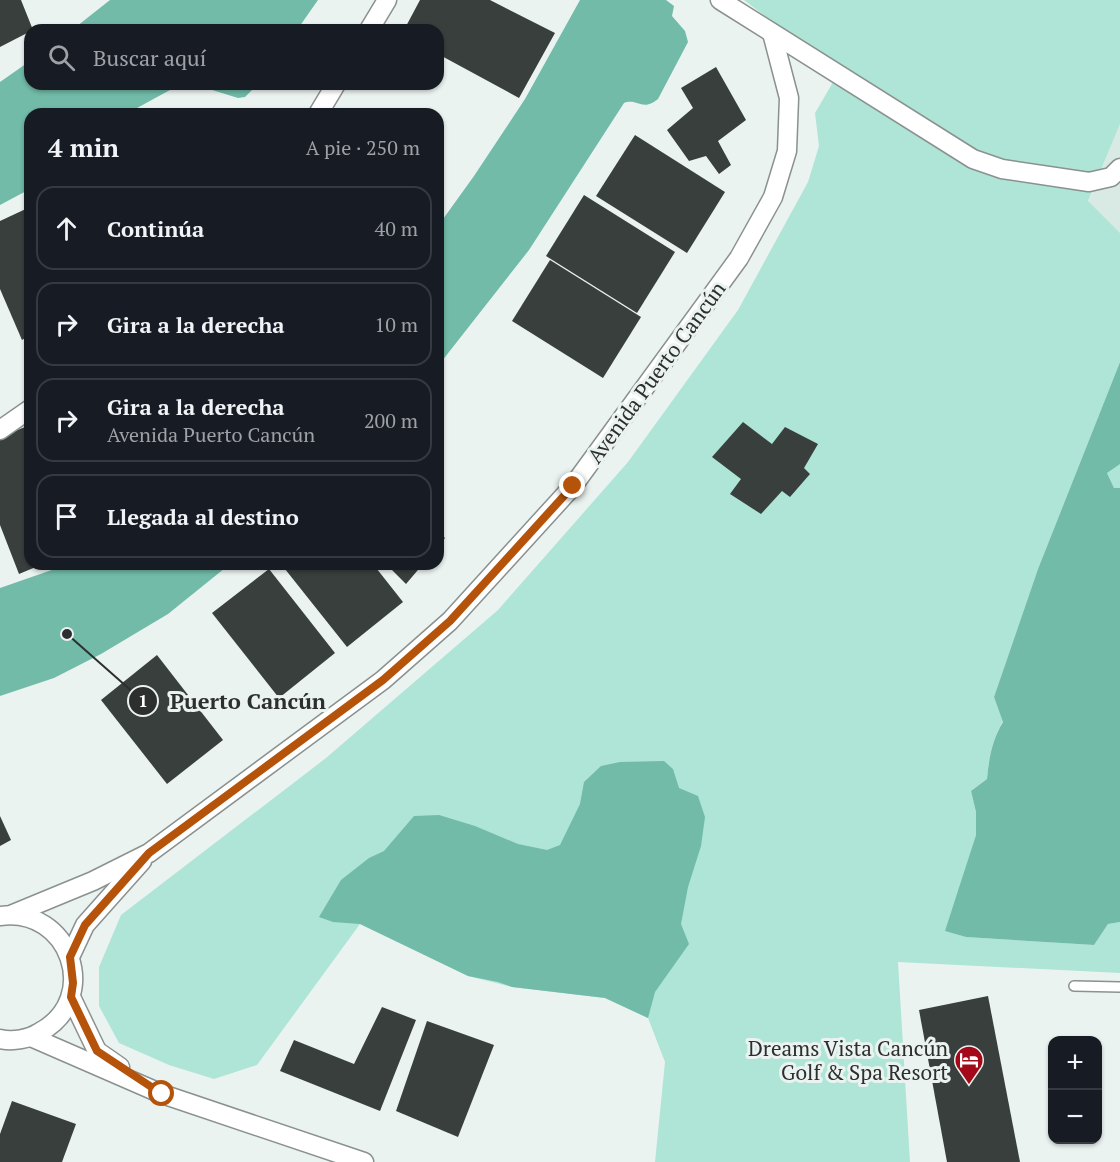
<!DOCTYPE html>
<html lang="es">
<head>
<meta charset="utf-8">
<style>
  :root { --surface:#171b24; --page:#20242c; --text:#f1f3f6; --muted:#9ea1a6; --line:#363941 }
  body { margin:0; font-family:"PT Serif",serif; background:var(--page); color:var(--text) }
  .controls { position:absolute; right:18px; bottom:18px; display:grid; overflow:hidden; border-radius:12px; box-shadow:0 2px 4px #0004 }
  .controls button { width:54px; height:54px; display:grid; place-items:center; padding:0; border:0; border-bottom:2px solid var(--line); background:var(--surface); color:var(--text); font:30px sans-serif }
  .stop { position:absolute; width:18px; height:18px; margin:-14px; border:4px solid #b45309; border-radius:50%; background:#fff }
  .stop.end { background:#b45309; border-color:#fff; box-shadow:0 2px 6px #0008 }
  .list { margin:0; padding:0; list-style:none }
  h2 { display:flex; justify-content:space-between; align-items:center; height:78px; margin:0; padding:0 24px; font-size:26px }
  h2 small { font-size:20px; font-weight:400; color:var(--muted) }
  .list li { display:grid; grid-template-columns:39px 1fr auto; gap:18px; align-items:center; box-sizing:border-box; height:84px; margin:0 12px 12px; padding:0 12px; border:2px solid var(--line); border-radius:18px }
  .list b { display:block; font-size:22px; white-space:nowrap }
  .list p { margin:0; font-size:20px; white-space:nowrap; color:var(--muted) }
  .list em { font-size:20px; font-style:normal; color:var(--muted) }
  .icon { flex:none; width:33px; height:33px; fill:none; stroke:currentColor; stroke-width:2; stroke-linecap:round; stroke-linejoin:round }
  .map { position:relative; flex:none; width:1120px; height:1162px; overflow:hidden }
  .search { position:absolute; background:var(--surface); box-shadow:0 2px 4px #0004; left:24px; top:24px; width:420px; height:66px; display:flex; align-items:center; gap:15px; box-sizing:border-box; padding:0 21px; border-radius:18px; color:var(--muted); font-size:22px }
  .panel { position:absolute; background:var(--surface); box-shadow:0 2px 4px #0004; left:24px; top:108px; width:420px; height:462px; border-radius:18px }
  .map>svg:first-child { display:block }
</style>
</head>
<body>
<div class="map">
<svg width="1120" height="1162" viewBox="0 0 1120 1162">
  <rect width="100%" height="100%" fill="#ebf3f1"/>
  <path fill="#d9eae5" d="M1120,124v109l-32,-31z"/>
  <g fill="#aee5d6">
    <path d="M744,0h376v124l-32,77 32,32v129l-82,207 -44,128 9,24c-11,19 -14,37 -16,58l-16,12 5,21v23l-30,96 20,6 128,8 14,-21 12,-2v51l-222,-11 12,200h-255l10,-100 -17,-44 -43,-20 -93,-11 -44,-11 -108,-52 -103,141 -43,14 -45,-14 -50,-22 -20,-37v-39l22,-52 205,-157 172,-148 130,-148 110,-152 70,-128 11,-36 -4,-33 24,-41z"/>
    <path d="M1118,464h2v24h-6l-7,-15z"/>
  </g>
  <g fill="#71bba8">
    <path d="M110,0h208l-21,30h-225z"/>
    <path d="M580,0h86l8,6 -2,10 13,15 3,11 -30,57c-16,13 -20,-1 -34,4l-95,147 -91,116v-140l36,-50 51,-77z"/>
    <path d="M30,61v23h228l-13,13 -7,1 -45,-14 -23,6 -44,24h-96v75l-30,16v-123z"/>
    <path d="M1120,362v102l-13,9 7,15h6v434l-12,2 -14,21 -128,-8 -21,-6 31,-96v-23l-5,-21 16,-12c2,-21 5,-39 16,-57l-9,-25 44,-128z"/>
    <path d="M69,564h161l-62,50 -67,40 -47,24 -54,18v-108z"/>
    <path d="M664,761l9,8 6,19 19,8 7,21 -4,29 -13,41 -7,37 8,20 -34,48 -7,26 -43,-20 -93,-11 -14,-5 -30,-6 -108,-52 -27,-2 -14,-5 22,-37 28,-22 15,-7 30,-35 25,-1 36,11 43,18 29,6 13,-5 20,-41 4,-22 17,-16 19,-4z"/>
  </g>
  <g fill="#393f3d">
    <path d="M0,0h21l12,30 -33,17z"/>
    <path d="M420,0h70l65,33 -36,65 -81,-44v-24h-34z"/>
    <path d="M716,67l30,53 -28,21 13,24 -12,9 -13,-18 -17,5 -22,-31 26,-22 -12,-20z"/>
    <path d="M635,135l90,57 -38,61 -91,-57z"/>
    <path d="M584,195l91,57 -38,61 -91,-57z"/>
    <path d="M30,207v128l-8,5 -22,-51v-68z"/>
    <path d="M550,260l91,57 -38,61 -91,-57z"/>
    <path d="M743,422l29,22 13,-17 33,17 -14,24 6,6 -20,23 -8,-6 -21,23 -31,-20 11,-15 -29,-22z"/>
    <path d="M30,425v139h13l-24,10 -19,-49v-88z"/>
    <path d="M438,532l7,6 -7,9z"/>
    <path d="M281,564h92l30,38 -56,45z"/>
    <path d="M386,564h37l-17,20z"/>
    <path d="M269,569l66,84 -56,45 -67,-85z"/>
    <path d="M157,655l66,85 -56,44 -66,-84z"/>
    <path d="M0,816l11,24 -11,6z"/>
    <path d="M988,996l32,166h-73l-28,-152z"/>
    <path d="M382,1007l34,13 -36,91 -100,-40 14,-31 60,24z"/>
    <path d="M427,1021l67,24 -36,92 -62,-26z"/>
    <path d="M12,1101l64,23 -14,38h-62v-28z"/>
  </g>
  <g fill="none" stroke-linecap="round" stroke-linejoin="round">
    <g stroke="#8a918f" stroke-width="12">
      <path id="lane" d="M1074,986l46,1"/>
    </g>
    <g stroke="#8a918f" stroke-width="21">
      <g id="street">
        <path d="M720,0l253,159 29,10 87,13 22,-5 9,-9"/>
        <path d="M369,30l18,-30"/>
        <path d="M318,114l18,-30"/>
        <path d="M0,430l30,-21"/>
        <path d="M13,914l80,-33 56,-28 234,-173 67,-59 123,-135 166,-228 34,-61 14,-46 2,-53 -17,-65"/>
        <path d="M0,916c70,-10 102,83 40,116 -11,7 -27,10 -40,7"/>
        <path d="M70,957l15,-32 57,-64"/>
        <path d="M71,997l26,54 23,16"/>
        <path d="M31,1037l131,57 202,68"/>
      </g>
    </g>
    <use href="#lane" stroke="#fff" stroke-width="9"/>
    <use href="#street" stroke="#fff" stroke-width="18"/>
  </g>
  <g fill="none" stroke-linecap="round" stroke-linejoin="round">
    <path stroke="#b45309" stroke-width="8" d="M162,1094l-65,-43 -26,-54 2,-14 -3,-26 15,-32 64,-72 234,-173 67,-59 123,-135"/>
  </g>
  <defs>
    <g id="hotel-pin" transform="scale(1.5)"><path d="M0 17L-7.5 6A9.5 9.5 0 1 1 7.5 6Z" fill="#a30918" stroke="#ebf3f1"/><path d="M-6-4.5h1.5V1H6V5H4.5V3h-9V5H-6ZM-4 0a1.8 1.8 0 1 1 3.6 0ZM.5 0V-2.5h3Q6-2.5 6 0Z" fill="#fff"/></g>
  </defs>
  <g fill-rule="evenodd">
    <use href="#hotel-pin" x="969" y="1060"/>
  </g>
  <g text-anchor="middle" dominant-baseline="central" stroke-width="6" stroke-linejoin="round" paint-order="stroke">
    <g font-size="21" fill="#2c2f2e" stroke="#ebf3f1">
      <text transform="translate(656 372) rotate(-54)">Avenida Puerto Cancún</text>
    </g>
    <g font-size="21" fill="#2c2f2e" stroke="#ebf3f1" text-anchor="end">
      <text x="948" y="1048">Dreams Vista Cancún<tspan x="948" dy="24">Golf &amp; Spa Resort</tspan></text>
    </g>
  </g>
  <path fill="none" stroke="#2c2f2e" stroke-width="2" d="M67 634L143 701"/>
  <g fill="#2c2f2e" stroke="#ebf3f1" stroke-width="2">
    <circle cx="67" cy="634" r="6"/>
    <circle cx="143" cy="701" r="15"/>
  </g>
  <g font-size="18" text-anchor="middle" font-weight="bold" fill="#fff">
    <text x="143" y="707">1</text>
  </g>
  <g font-size="22" text-anchor="middle" font-weight="bold" fill="#2c2f2e" stroke="#ebf3f1" stroke-width="6" stroke-linejoin="round" paint-order="stroke">
    <text x="248" y="709">Puerto Cancún</text>
  </g>
</svg>
<div class="controls">
<button>+</button>
<button>−</button>
</div>
<div class="stop" style="left:162px;top:1094px"></div>
<div class="stop end" style="left:573px;top:486px"></div>
<div class="search"><svg class="icon" aria-label="search" viewBox="0 0 24 24"><circle cx="10" cy="10" r="6"/><path d="M15 15l6 6"/></svg>Buscar aquí</div>
<section class="panel">
<h2>4 min<small>A pie · 250 m</small></h2>
<ul class="list">
<li><svg class="icon" aria-label="ahead" viewBox="0 0 24 24"><path d="M12 20V5M6 11l6-6 6 6"/></svg><div><b>Continúa</b></div><em>40 m</em></li>
<li><svg class="icon" aria-label="right" viewBox="0 0 24 24"><path d="M7 20v-9h11M14 6l5 5-5 5"/></svg><div><b>Gira a la derecha</b></div><em>10 m</em></li>
<li><svg class="icon" aria-label="right" viewBox="0 0 24 24"><path d="M7 20v-9h11M14 6l5 5-5 5"/></svg><div><b>Gira a la derecha</b><p>Avenida Puerto Cancún</p></div><em>200 m</em></li>
<li><svg class="icon" aria-label="arrive" viewBox="0 0 24 24"><path d="M6 21V4h12l-3 4 3 4H6"/></svg><div><b>Llegada al destino</b></div></li>
</ul>
</section>
</div>
</body>
</html>
